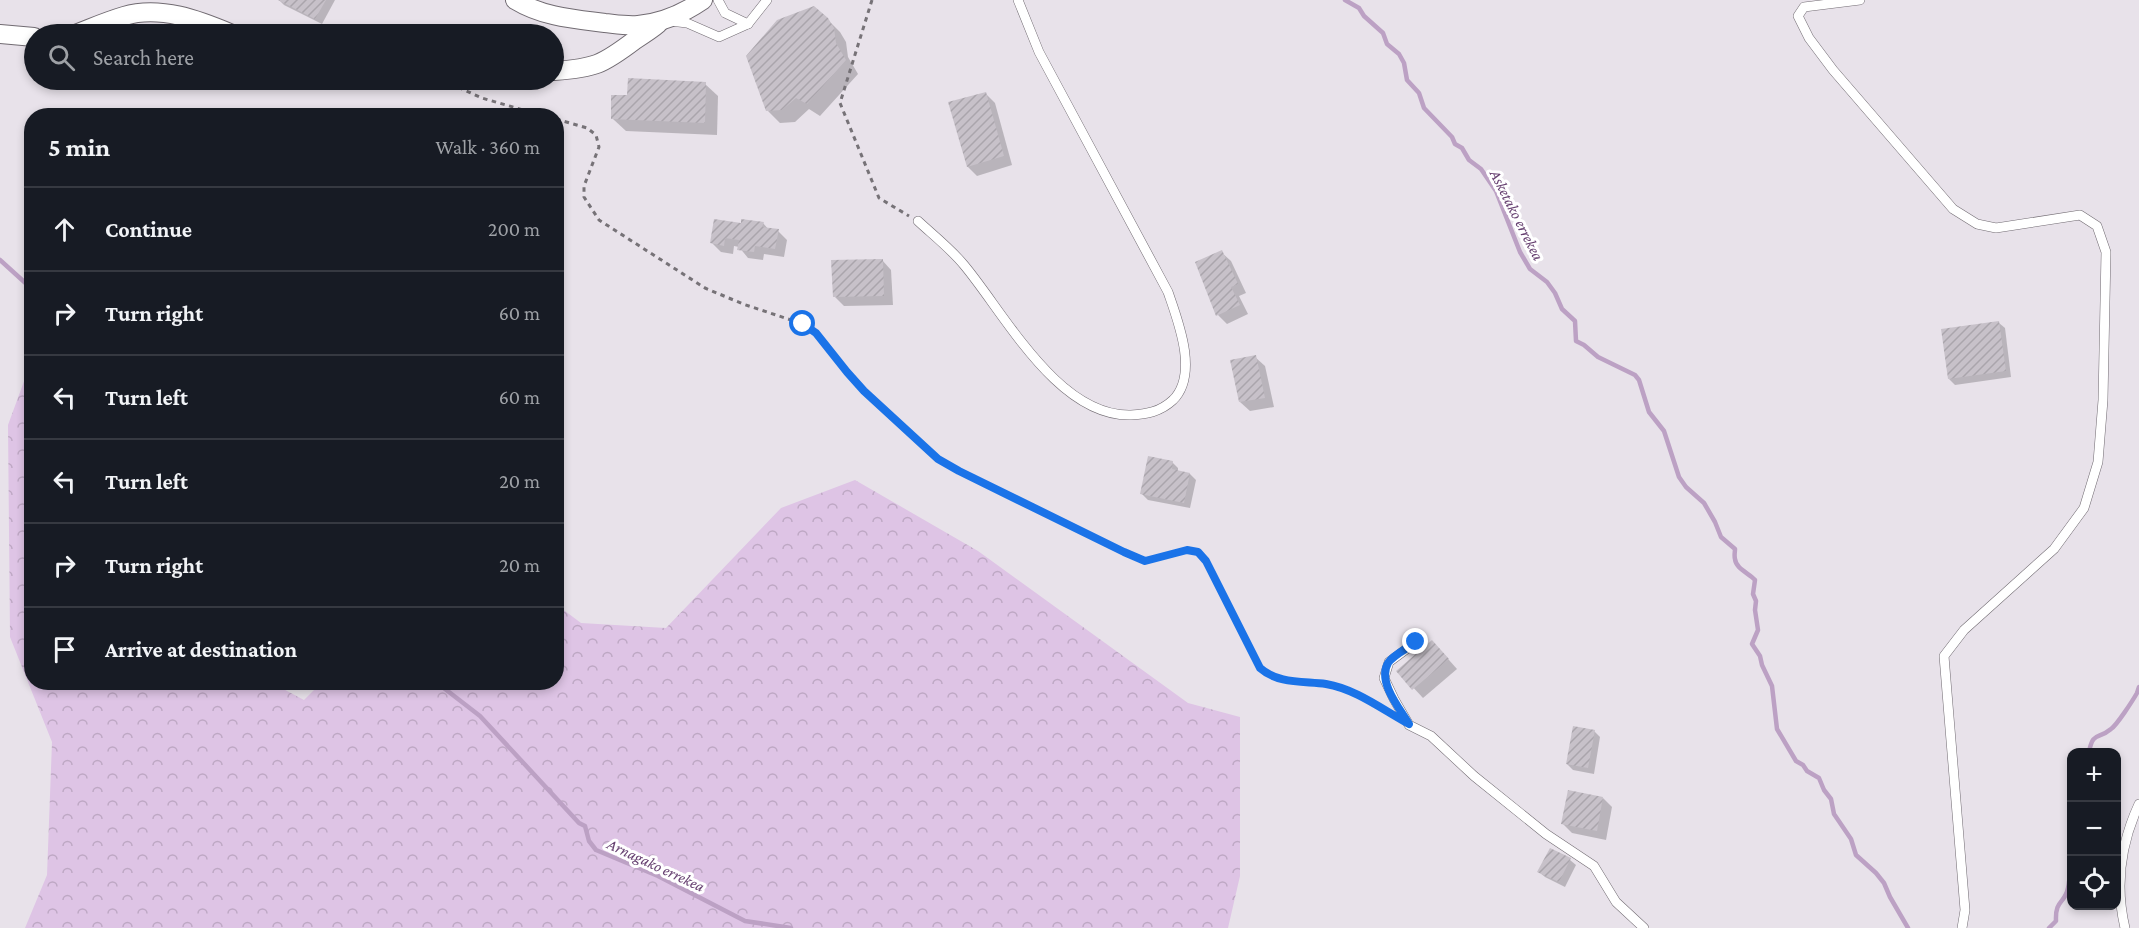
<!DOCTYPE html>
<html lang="en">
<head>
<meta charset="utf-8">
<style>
  :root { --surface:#171b24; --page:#20242c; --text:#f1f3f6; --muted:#9ea1a6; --line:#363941 }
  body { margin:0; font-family:"Crimson Pro",serif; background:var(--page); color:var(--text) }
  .controls { position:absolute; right:18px; bottom:18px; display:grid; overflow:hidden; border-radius:12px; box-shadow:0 3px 9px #0003 }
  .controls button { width:54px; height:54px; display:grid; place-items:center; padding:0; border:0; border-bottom:2px solid var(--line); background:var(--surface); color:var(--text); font:30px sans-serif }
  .stop { position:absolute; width:18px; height:18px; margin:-14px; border:4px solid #1a73e8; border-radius:50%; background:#fff }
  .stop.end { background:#1a73e8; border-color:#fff; box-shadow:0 2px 6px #0008 }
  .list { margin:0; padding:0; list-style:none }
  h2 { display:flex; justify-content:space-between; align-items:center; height:78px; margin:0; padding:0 24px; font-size:26px }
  h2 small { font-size:20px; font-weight:400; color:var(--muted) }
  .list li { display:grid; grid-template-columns:39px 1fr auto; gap:18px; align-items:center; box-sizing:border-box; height:84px; padding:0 24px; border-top:2px solid var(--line) }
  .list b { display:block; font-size:22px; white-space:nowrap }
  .list em { font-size:20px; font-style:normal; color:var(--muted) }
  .icon { flex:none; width:33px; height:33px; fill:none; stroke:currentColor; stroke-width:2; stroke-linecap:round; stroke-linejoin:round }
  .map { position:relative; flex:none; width:2139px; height:928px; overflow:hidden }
  .search { position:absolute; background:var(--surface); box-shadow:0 3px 9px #0003; left:24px; top:24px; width:540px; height:66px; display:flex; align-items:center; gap:15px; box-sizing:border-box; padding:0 21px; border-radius:33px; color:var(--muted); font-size:22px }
  .panel { position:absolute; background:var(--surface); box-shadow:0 3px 9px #0003; left:24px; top:108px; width:540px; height:582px; border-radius:24px }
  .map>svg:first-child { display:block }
</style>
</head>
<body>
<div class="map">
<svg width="2139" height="928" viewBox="0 0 2139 928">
  <defs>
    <pattern id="forest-crowns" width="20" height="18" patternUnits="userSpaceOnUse" patternTransform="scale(1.5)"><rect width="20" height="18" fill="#dec4e5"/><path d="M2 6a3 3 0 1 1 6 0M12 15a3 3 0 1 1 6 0" fill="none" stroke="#bea8c4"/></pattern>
    <pattern id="building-hatch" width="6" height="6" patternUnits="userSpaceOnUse" patternTransform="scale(1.5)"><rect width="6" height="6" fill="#c7c1c9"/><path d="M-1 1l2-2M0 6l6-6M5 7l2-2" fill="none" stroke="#aaa5ac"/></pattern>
  </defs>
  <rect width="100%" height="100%" fill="#e8e2ea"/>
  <path fill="url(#forest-crowns)" d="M27,373l5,5v304l240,1 32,17 17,-17 235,-1 1,-77 24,18 85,5 115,-120 74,-28 123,71 210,152 52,14v159l-12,52h-1203l22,-53 5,-133 -42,-105 -2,-212z"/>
  <g fill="#0003">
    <path d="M279,0h56l-13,24 -38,-19z"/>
    <path d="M827,19l13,13 6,10 2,15 10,17 -38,42 -11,-7 -14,13 -15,1 -12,-12z"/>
    <path d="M705,84l13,12 -1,39 -91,-4 -13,-12 15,-22z"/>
    <path d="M985,93l10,10 17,62 -35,11 -9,-9z"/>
    <path d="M763,223l6,7 9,1 9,9 -3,17 -20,-3 -1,6 -15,-2 -9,-11 -5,-1 -1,8 -12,-2 -9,-9 30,-18z"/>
    <path d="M1221,252l10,9 15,32 -7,3 9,18 -21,10 -9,-9z"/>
    <path d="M882,260l9,10 2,35 -49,1 -9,-9z"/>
    <path d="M1999,323l6,5 6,49 -56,8 -6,-6z"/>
    <path d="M1255,357l10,9 9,41 -24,4 -10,-9z"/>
    <path d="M1172,462l6,6v4l12,2 6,6 -6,28 -42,-8 -6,-6z"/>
    <path d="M1441,651l16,18 -34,29 -25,-27z"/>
    <path d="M1594,731l6,6 -6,37 -21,-4 -6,-6z"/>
    <path d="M1603,798l9,9 -6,33 -34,-7 -9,-9z"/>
    <path d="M1570,860l6,5 -11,22 -20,-10 -6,-5z"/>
  </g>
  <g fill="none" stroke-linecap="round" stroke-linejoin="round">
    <g stroke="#bca1c4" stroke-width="4.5">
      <path d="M1345,0l14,8 5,8 19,17 4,11 12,10 5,9 3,17 12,13 5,15 28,29 3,7 7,4 7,12 12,9 15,22 24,61 10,17 17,13 8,11 7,16 13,12 1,20 8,4 14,12 37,18 4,5 10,32 15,19 15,46 7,10 18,16 11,19 6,15 14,12c0,3 -1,6 0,10 1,10 14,14 20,21l-2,14 3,7 -1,9 3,20 -6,14 8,12 2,9 10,21 5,43 19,32 7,4 4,6 12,7 5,12 7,9 3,15 17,25 5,16 20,18 8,10 6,14 18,31"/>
      <path d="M0,260l32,29"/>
      <path d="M436,682l44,34 99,107 6,3 4,15 7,9 62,26 87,45 46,7"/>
      <path d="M2089,752c4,-21 9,-12 22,-23 6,-4 22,-29 26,-36l2,-6"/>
      <path d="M2049,928l7,-7c-1,-22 9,-17 12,-33 2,-7 0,-10 4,-16"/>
    </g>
  </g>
  <g fill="url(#building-hatch)">
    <path d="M278,0h48l-11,19z"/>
    <path d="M814,6l14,12 6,10 2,15 10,17 -39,44 -11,-6 -14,12 -16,1 -20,-55 31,-36z"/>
    <path d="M628,78l78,4 -1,41 -94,-4v-24h16z"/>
    <path d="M986,92l18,64 -37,11 -19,-65z"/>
    <path d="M714,219l27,4v-4l23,3 -2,5 17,2 -4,20 -20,-3 -1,6 -17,-2 2,-10 -14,-2 -1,8 -14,-3z"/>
    <path d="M1222,250l16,34 -7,3 9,18 -24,11 -21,-54z"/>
    <path d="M883,259l1,37 -51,1 -2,-37z"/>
    <path d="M1999,321l7,50 -58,8 -7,-50z"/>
    <path d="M1256,355l9,43 -26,4 -9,-42z"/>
    <path d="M1148,456l25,5 -1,8 18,4 -6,30 -44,-9z"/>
    <path d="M1432,640l17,19 -37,31 -16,-19z"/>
    <path d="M1573,726l22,4 -7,38 -22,-4z"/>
    <path d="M1568,790l35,7 -6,34 -36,-7z"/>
    <path d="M1550,848l21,10 -12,24 -22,-10z"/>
  </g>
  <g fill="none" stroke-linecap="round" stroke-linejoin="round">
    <g stroke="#716b72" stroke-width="10">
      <g id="service">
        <path d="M718,0l7,13 23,11"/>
        <path d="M1860,0l-56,7 -6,9 11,22 24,32 120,139 24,15 19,4 84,-13 17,11 9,26 -3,148 -5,62 -14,46 -30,41 -90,81 -20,26 21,254 -3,18"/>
        <path d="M670,21l17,2 32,14 29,-13 19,-24"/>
        <path d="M918,221c15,14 33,28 46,44 41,49 94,152 167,150 16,-1 29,-3 42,-15 26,-26 5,-79 -5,-108l-129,-240 -21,-52"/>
        <path d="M1416,642l-27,20 -5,16 10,21 15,26 22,11 43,40 72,58 48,32 22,36 28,26"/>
        <path d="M2125,928c-10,-42 -4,-85 14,-124"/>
      </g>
    </g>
    <g stroke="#716b72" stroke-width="20">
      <g id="minor">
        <path d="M515,0c28,17 58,19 90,23 10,1 22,3 33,2 23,-2 46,-12 65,-25"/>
        <path d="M0,34l34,3"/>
        <path d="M75,34c16,-6 32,-13 49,-18 36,-11 75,4 108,18"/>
        <path d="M554,71c41,-3 48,-6 81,-31 8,-5 16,-10 23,-16"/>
      </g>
    </g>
    <g stroke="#767277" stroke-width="3" stroke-dasharray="4.5 4.5" stroke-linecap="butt">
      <path d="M872,0l-32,103 39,95 30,18"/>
      <path d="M442,80l40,18 62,18"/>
      <path d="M556,119l31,9 9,7 3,12 -15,39v11l15,23 106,68 38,16 60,20 13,9 31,39 17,19 74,68 21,12 165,81 21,9 42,-11 11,2 8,9 54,106c22,22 58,12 85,22 14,5 28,16 41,23"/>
    </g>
    <use href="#service" stroke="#fff" stroke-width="9"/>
    <use href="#minor" stroke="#fff" stroke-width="18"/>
  </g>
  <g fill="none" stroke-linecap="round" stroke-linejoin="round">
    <path stroke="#1a73e8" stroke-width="8" d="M803,324l13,9 31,39 17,19 74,68 21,12 165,81 21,9 42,-11 11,2 8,9 54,107c18,16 43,13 66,16 30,5 57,26 83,40 -9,-15 -32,-42 -21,-61 5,-8 20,-15 28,-21"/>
  </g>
  <g text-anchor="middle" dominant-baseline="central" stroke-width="6" stroke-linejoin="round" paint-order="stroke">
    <g font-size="16" font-style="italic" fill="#674171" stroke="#fff">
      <text transform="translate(1517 215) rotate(63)">Asketako errekea</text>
      <text transform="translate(656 865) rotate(25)">Arnagako errekea</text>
    </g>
  </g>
</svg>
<div class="controls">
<button>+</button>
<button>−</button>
<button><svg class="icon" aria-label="locate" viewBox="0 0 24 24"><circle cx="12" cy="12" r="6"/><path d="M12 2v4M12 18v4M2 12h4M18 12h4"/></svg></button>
</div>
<div class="stop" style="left:803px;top:324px"></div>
<div class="stop end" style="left:1416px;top:642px"></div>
<div class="search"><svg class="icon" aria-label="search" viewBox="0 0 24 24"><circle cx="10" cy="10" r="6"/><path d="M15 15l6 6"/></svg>Search here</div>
<section class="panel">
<h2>5 min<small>Walk · 360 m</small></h2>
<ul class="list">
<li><svg class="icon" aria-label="ahead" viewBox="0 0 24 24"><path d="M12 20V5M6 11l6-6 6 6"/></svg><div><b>Continue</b></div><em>200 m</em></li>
<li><svg class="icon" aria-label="right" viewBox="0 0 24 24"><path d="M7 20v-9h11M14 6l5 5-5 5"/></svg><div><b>Turn right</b></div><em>60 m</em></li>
<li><svg class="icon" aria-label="left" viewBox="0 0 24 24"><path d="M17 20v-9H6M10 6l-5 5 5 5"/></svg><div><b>Turn left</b></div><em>60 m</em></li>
<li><svg class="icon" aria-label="left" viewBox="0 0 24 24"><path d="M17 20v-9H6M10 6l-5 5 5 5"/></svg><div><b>Turn left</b></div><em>20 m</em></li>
<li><svg class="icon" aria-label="right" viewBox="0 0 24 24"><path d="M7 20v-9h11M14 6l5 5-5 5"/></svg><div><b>Turn right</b></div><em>20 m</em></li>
<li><svg class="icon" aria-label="arrive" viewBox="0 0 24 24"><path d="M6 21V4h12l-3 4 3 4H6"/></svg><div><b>Arrive at destination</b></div></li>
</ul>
</section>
</div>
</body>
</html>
